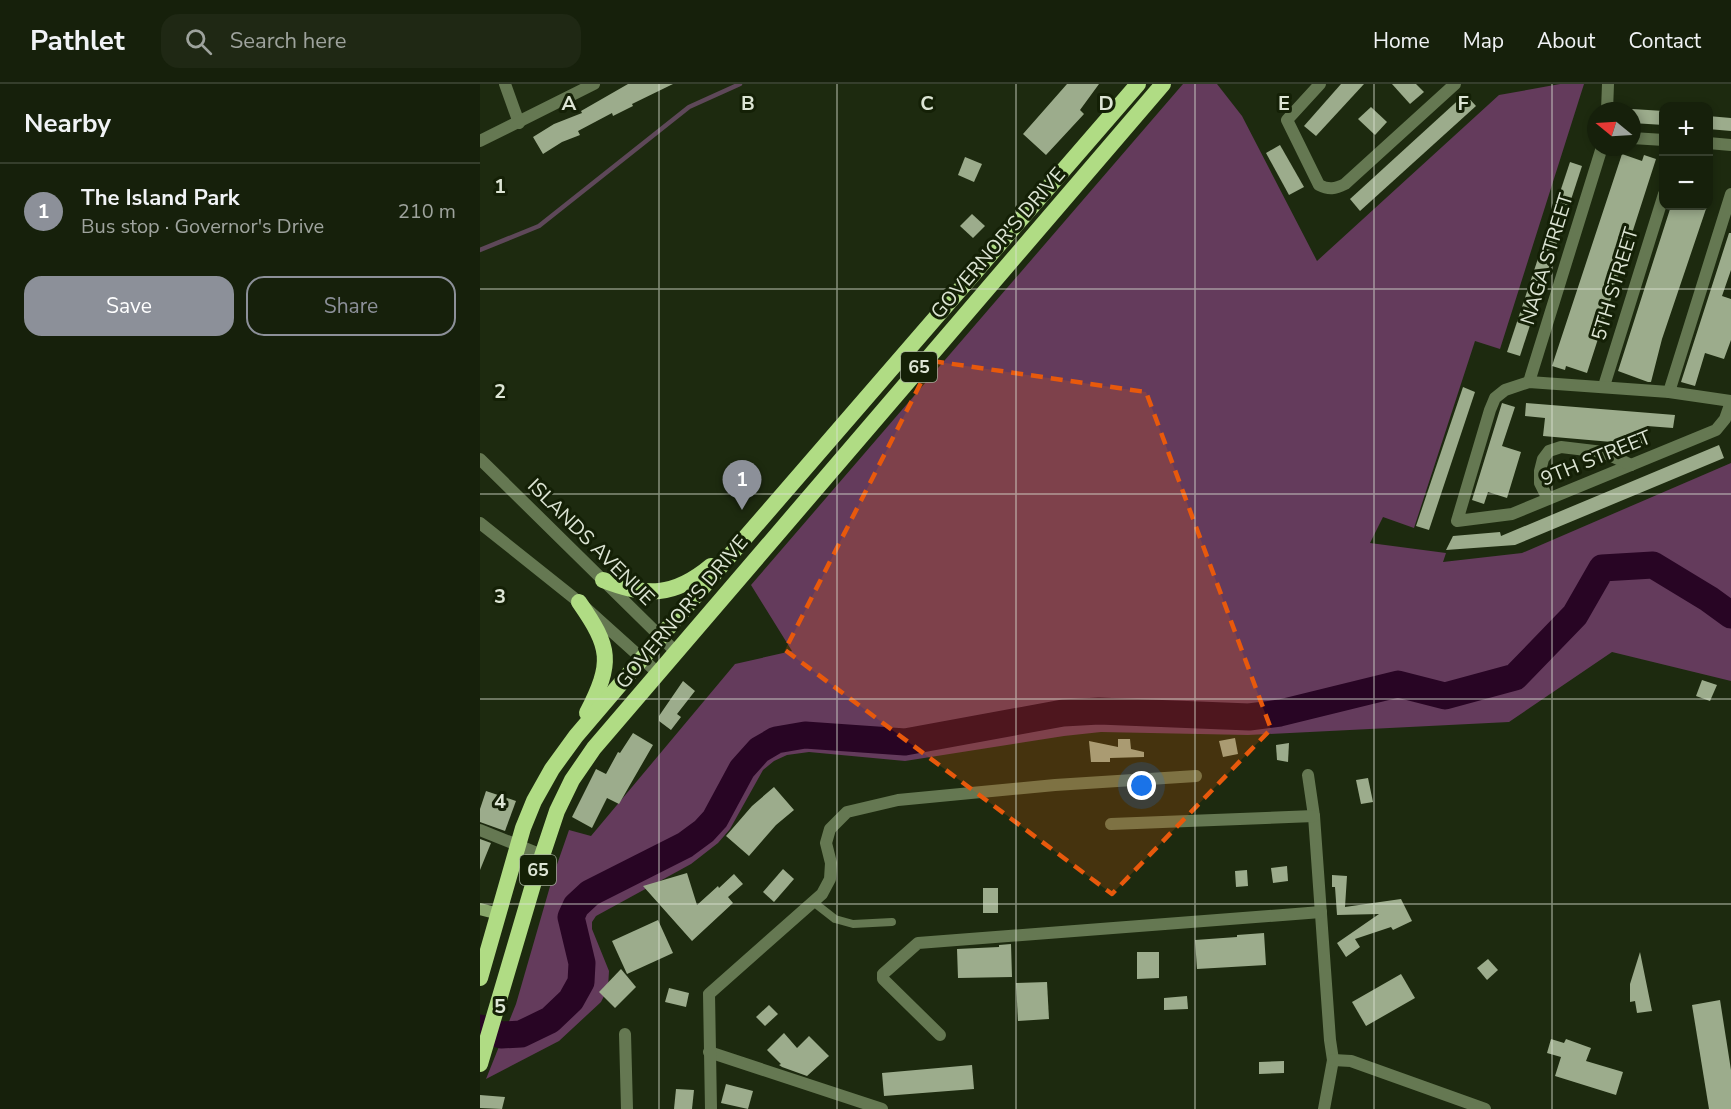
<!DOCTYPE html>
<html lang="en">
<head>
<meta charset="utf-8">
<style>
  :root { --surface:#16200b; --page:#1f2814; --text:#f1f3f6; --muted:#9ea39d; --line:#353e2c; --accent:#8c9099 }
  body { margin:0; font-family:"Nunito Sans",sans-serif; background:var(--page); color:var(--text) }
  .controls { position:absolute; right:18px; top:18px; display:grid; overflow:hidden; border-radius:12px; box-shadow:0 3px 9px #0003 }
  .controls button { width:54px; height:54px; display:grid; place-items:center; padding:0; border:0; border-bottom:2px solid var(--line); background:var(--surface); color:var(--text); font:30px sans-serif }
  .compass { position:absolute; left:1107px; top:18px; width:54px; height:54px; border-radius:50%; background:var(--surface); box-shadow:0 3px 9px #0003; rotate:288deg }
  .you { position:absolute; left:662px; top:702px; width:21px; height:21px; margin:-15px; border:4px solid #fff; border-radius:50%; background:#1a73e8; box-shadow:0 0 0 9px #1a73e833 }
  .badge { display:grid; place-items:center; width:39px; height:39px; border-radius:50%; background:var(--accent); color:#fff; font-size:20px; font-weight:700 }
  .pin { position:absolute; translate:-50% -50px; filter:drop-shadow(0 2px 3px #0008) }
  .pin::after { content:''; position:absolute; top:32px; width:21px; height:18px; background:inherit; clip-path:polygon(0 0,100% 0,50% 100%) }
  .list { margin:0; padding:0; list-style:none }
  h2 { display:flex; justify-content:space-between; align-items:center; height:78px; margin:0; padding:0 24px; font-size:26px }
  h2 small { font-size:20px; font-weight:400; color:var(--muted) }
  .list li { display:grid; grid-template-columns:39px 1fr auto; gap:18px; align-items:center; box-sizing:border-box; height:96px; padding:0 24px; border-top:2px solid var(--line) }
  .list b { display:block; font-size:22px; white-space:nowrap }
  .list p { margin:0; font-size:20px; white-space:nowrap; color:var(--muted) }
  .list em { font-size:20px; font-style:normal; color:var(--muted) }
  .actions { display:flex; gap:12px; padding:18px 24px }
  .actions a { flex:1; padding:14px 0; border:2px solid var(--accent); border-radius:18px; text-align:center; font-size:21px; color:var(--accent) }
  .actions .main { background:var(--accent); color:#fff }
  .icon { flex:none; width:33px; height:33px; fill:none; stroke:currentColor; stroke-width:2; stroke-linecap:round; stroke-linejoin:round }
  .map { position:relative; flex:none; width:1251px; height:1025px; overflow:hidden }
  header { display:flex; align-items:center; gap:36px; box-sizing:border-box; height:84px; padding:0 30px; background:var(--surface); border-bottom:2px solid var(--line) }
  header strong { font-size:28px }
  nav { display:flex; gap:33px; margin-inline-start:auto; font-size:21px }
  .search { width:420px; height:54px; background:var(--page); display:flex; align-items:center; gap:15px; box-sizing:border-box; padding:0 21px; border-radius:18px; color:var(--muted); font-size:22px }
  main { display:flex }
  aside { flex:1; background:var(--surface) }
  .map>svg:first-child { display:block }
</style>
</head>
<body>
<header>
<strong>Pathlet</strong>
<div class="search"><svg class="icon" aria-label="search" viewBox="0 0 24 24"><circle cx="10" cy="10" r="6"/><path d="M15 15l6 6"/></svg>Search here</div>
<nav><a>Home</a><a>Map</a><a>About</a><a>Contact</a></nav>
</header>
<main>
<aside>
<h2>Nearby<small></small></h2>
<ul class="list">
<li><span class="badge">1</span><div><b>The Island Park</b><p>Bus stop · Governor's Drive</p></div><em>210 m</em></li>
</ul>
<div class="actions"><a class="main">Save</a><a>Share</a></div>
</aside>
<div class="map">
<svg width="1251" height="1025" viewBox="0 0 1251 1025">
  <rect width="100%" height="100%" fill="#1d2a0f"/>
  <path fill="#643b5c" d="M703,0h34l25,32 75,145 182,-166 61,-11h24l-84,265 -25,-8 -61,187 -31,-11 -13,26 76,10 -3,9 79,-9 209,-90v218l-119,-29 -103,70 -261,13 -147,-3 -37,4 -159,25 -96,-9 -22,3 -13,6 -11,9 -33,59 -12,14 -27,21 -95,52 -4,6v7l17,42 -1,17 -7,14 -42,39 -73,38 30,-75 37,-128 16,-46 22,6 144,-172 57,-13 -41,-66z"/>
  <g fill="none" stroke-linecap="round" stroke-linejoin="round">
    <path stroke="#5e4859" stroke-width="4.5" d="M0,166l59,-24 150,-119 51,-23"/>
    <path stroke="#280524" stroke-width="27" d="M0,944l21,7 20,-1 29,-14 21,-20 10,-18 1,-19 -11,-46 5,-11 14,-13 95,-48 19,-14 11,-12 27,-50 17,-19 17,-10 29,-5 100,7 158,-29 36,-2 150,6 31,-4 118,-29 47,12 70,-19 60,-62 27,-47 51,-3 56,34 22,16"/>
  </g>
  <g fill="#9cac8c">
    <path d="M148,0h45l-41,20 1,2 -20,10 -1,-3 -34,18 2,4 -18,7 -19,12 -10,-17 21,-13 28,-11 -1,-2z"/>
    <path d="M587,0h32l-19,26 4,4 -38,41 -23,-21z"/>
    <path d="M861,0h23l-48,52 -12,-10z"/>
    <path d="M912,0h24l8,8 -14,12z"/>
    <path d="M985,10l11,12 -116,105 -10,-12z"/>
    <path d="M891,23l16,15 -12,13 -17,-16z"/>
    <path d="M1152,25l32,2v14l-32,-2z"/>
    <path d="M1228,32l23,2v13l-23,-2z"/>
    <path d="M800,61l24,42 -15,8 -23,-42z"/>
    <path d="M1142,70l20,7 2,-6 12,4 -69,214 -21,-7 -1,4 -13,-4z"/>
    <path d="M485,73l17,7 -8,18 -16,-7z"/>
    <path d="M1090,78l12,4 -62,190 -13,-4z"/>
    <path d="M1191,122h36l-45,133 -11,43h-3l-30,-11z"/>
    <path d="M492,130l13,12 -12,12 -13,-12z"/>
    <path d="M1249,149h2v37l-9,26 9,3v41l-7,19 -19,-6 -10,33 -14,-4z"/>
    <path d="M983,303l12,5 -46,138 -13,-4z"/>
    <path d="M1022,319l13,4 -13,39 19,6 -14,46 -19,-6 -4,12 -12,-4z"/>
    <path d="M1046,319l149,12 -2,13 -26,-2 -1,19 -103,-9 2,-18 -20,-2z"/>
    <path d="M1239,361l5,13 -209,87 -69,5 7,-14 47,-4 1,4z"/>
    <path d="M1222,596l15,5 -7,16 -14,-5z"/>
    <path d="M203,597l12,10 -18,23 4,3 -10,13 -12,-9v-5z"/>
    <path d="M153,649l20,12 -34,59 -12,-6 -15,30 -20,-11 24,-48 10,5 12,-22 2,1z"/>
    <path d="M755,654l3,16 -15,3 -4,-16z"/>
    <path d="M638,655h12l1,10 13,3v5l-34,1v4h-19l-2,-21 29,6z"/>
    <path d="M809,659l-1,19 -11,-2 -1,-15z"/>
    <path d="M888,694l5,24 -12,2 -5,-24z"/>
    <path d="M294,703l20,23 -18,15 -27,31 -23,-20 26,-30z"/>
    <path d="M6,707l30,10 -11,30 -25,-9v-13z"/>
    <path d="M0,755l11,4 -11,27z"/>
    <path d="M807,782l1,15 -15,2 -2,-15z"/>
    <path d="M303,785l11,10 -20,23 -11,-10z"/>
    <path d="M767,786l1,16 -12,1 -1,-16z"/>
    <path d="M207,789l10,32 21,-19 1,2 15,-14 9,10 -15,13 5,6 -41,38 -49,-55z"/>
    <path d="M852,791l15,1 -2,31 56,-8 11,22 -19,9 -2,-3 -36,12 5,8 -14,10 -9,-14 42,-29 -42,1 -2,-28h-3z"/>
    <rect x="503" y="804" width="15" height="25"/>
    <path d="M178,836l15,33 -46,21 -15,-33z"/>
    <path d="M784,849l2,32 -69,4 -2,-29 42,-3v-2z"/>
    <path d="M531,860l1,33 -54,1 -1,-29 42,-2v-2z"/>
    <path d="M657,868h22v26l-22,1z"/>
    <path d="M1160,868l12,59 -15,2 -2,-12 -5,1v-18z"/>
    <path d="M1008,875l10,11 -11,10 -10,-12z"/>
    <path d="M141,885l15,18 -21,21 -16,-16z"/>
    <path d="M921,890l14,24 -49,28 -14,-24z"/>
    <path d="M567,898l2,37 -31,2 -2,-38z"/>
    <path d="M189,904l20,5 -3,14 -21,-5z"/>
    <path d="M707,912l1,13 -24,1v-12z"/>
    <path d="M1240,916l11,70v39h-22l-17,-104z"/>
    <path d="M289,921l9,9 -13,12 -9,-9z"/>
    <path d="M304,949l13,15 12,-12 20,20 -22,20 -25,-9 -3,-2 2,-1 -14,-14z"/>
    <path d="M1071,955l13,4 2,-4 25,9 -5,13 37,11 -7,23 -61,-19 6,-19 -14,-4z"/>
    <path d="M804,977v12l-25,1v-12z"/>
    <path d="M492,981l2,24 -90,7 -2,-23z"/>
    <path d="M246,1000l27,7 -5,18 -27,-6z"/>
    <path d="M196,1005l18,1 -2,19h-18z"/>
    <path d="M0,1011l25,2 -3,12 -22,-1z"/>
  </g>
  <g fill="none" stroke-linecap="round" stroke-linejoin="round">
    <path stroke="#657852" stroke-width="8" d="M332,817l23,18 18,5 39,-2"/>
    <g stroke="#657852" stroke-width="12">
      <path d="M25,0l14,39"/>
      <path d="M840,0l-33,36 32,65c10,5 16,4 26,-1l110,-100"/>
      <path d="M1127,27l1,-27"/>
      <path d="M1152,54l32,2"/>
      <path d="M0,57l114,-57"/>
      <path d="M1228,59l23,2"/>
      <path d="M1049,298l73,-235"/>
      <path d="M1124,302l60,-192"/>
      <path d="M1189,308l62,-198"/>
      <path d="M1251,317l-62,-9 -140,-10 -24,8 -10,8 -5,12 -33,111 55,-7 204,-84 9,-11 6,-17"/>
      <path d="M1068,415l-8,-16v-12l3,-12 6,-8 12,-4 42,5 28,13"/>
      <path d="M828,691l6,41 16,224 3,20 -9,49"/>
      <path d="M631,740l203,-8"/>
      <path d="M0,746l62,25"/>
      <path d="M145,950l2,75"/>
      <path d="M460,951l-57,-56v-5l35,-31 403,-31"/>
      <path d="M229,968l173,57"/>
      <path d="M853,976l18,1 134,48"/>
      <path d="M231,1025l-2,-115 113,-100 8,-15 1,-16 -5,-20 4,-14 17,-17 51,-12 157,-15 141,-9"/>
    </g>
    <g stroke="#657852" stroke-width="12">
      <path d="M0,375l195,192"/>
      <path d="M0,439l99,79 79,71"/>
    </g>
    <path stroke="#88a76a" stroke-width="12" d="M0,825l19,5"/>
    <g stroke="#b0dc84" stroke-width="16">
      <path d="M123,496c43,17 71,17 108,-14"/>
      <path d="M99,518c32,46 34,60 8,111"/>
      <path d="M0,894l43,-150 11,-27 18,-32 24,-33 168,-197 394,-455"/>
      <path d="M0,980l58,-196 19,-57 15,-31 22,-32 569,-664"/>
    </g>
  </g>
  <path fill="#e8590c" fill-opacity="0.2" stroke="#e8590c" stroke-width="4.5" stroke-dasharray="12 8" stroke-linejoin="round" d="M452,277l214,31 125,337 -159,165 -327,-244z"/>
  <path fill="none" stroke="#dde5d5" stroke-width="1.5" stroke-opacity="0.55" d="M179,0v1025M357,0v1025M536,0v1025M715,0v1025M894,0v1025M1072,0v1025M0,205h1251M0,410h1251M0,615h1251M0,820h1251"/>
  <g text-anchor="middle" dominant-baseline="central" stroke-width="6" stroke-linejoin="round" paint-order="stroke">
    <g fill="#142006" stroke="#a1aa97" stroke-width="1.5">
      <rect x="421" y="268" width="36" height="30" rx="4.5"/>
      <rect x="40" y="771" width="36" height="30" rx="4.5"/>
    </g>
    <g font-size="18" font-weight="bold" fill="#dde5d5">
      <text x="439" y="283">65</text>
      <text x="58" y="786">65</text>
    </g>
    <g font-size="20" fill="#dde5d5" stroke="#142006">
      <text transform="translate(518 159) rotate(-49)">GOVERNOR'S DRIVE</text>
      <text transform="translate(1067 175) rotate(-73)">NAGA STREET</text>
      <text transform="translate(1135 200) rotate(-73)">5TH STREET</text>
      <text transform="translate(1116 374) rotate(-22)">9TH STREET</text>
      <text transform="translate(111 458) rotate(45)">ISLANDS AVENUE</text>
      <text transform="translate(202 528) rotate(-50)">GOVERNOR'S DRIVE</text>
    </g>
  </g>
  <g font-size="20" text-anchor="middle" font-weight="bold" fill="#dde5d5" stroke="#142006" stroke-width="6" stroke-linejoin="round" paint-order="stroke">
    <text x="89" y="26">A</text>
    <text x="268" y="26">B</text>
    <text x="447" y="26">C</text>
    <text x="626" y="26">D</text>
    <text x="804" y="26">E</text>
    <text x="983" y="26">F</text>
    <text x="20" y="109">1</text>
    <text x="20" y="314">2</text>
    <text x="20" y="519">3</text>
    <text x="20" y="724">4</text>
    <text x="20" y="929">5</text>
  </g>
</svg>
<div class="controls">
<button>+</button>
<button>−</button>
</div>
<svg class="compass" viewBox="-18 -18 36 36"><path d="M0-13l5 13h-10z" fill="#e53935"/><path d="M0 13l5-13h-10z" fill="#9ea39d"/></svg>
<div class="you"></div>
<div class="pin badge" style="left:262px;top:426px">1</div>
</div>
</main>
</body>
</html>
